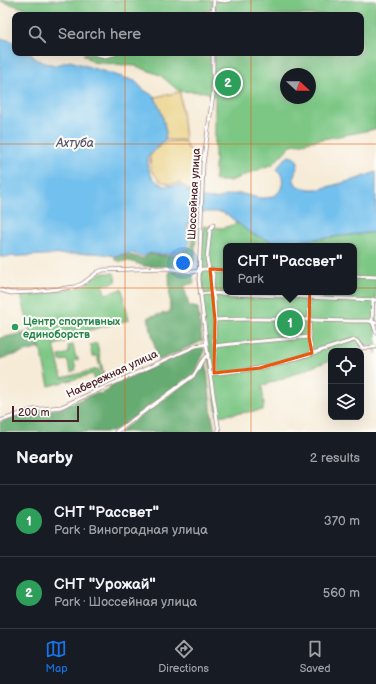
<!DOCTYPE html>
<html lang="en">
<head>
<meta charset="utf-8">
<style>
  :root { --surface:#171b24; --page:#242831; --text:#f1f3f6; --muted:#9ea1a6; --line:#363941; --accent:#1a73e8 }
  body { margin:0; font-family:"Balsamiq Sans",sans-serif; background:var(--page); color:var(--text) }
  .controls { position:absolute; right:12px; bottom:12px; display:grid; overflow:hidden; border-radius:8px; box-shadow:0 4px 16px #0002 }
  .controls button { width:36px; height:36px; display:grid; place-items:center; padding:0; border:0; border-bottom:1px solid var(--line); background:var(--surface); color:var(--text); font:20px sans-serif }
  .compass { position:absolute; left:280px; top:68px; width:36px; height:36px; border-radius:50%; background:var(--surface); box-shadow:0 4px 16px #0002; rotate:111deg }
  .scale { position:absolute; left:12px; bottom:10px; width:67px; box-sizing:border-box; padding-left:4px; border:2px solid #4a1f2b; border-top:0; font-size:11px; line-height:14px; white-space:nowrap; color:#4a1f2b; -webkit-text-stroke:3px #fdfcf7; paint-order:stroke }
  .you { position:absolute; left:183px; top:263px; width:14px; height:14px; margin:-10px; border:3px solid #fff; border-radius:50%; background:#1a73e8; box-shadow:0 0 0 6px #1a73e833 }
  .badge { display:grid; place-items:center; width:26px; height:26px; border-radius:50%; background:var(--accent); color:#fff; font-size:13px; font-weight:700 }
  .pin { position:absolute; translate:-50% -50%; border:2px solid #fff; box-shadow:0 1px 4px #0006 }
  .popup { position:absolute; left:223px; top:243px; width:134px; height:52px; box-sizing:border-box; display:grid; place-content:center; border-radius:8px; background:var(--surface); filter:drop-shadow(0 1px 3px #0005); font-size:13px; white-space:nowrap; color:var(--muted) }
  .popup b { font-size:15px; color:var(--text) }
  .popup::after { content:''; position:absolute; left:50%; top:100%; margin-left:-8px; border:8px solid transparent; border-top-color:var(--surface) }
  .list { margin:0; padding:0; list-style:none }
  h2 { display:flex; justify-content:space-between; align-items:center; height:52px; margin:0; padding:0 16px; font-size:17px }
  h2 small { font-size:13px; font-weight:400; color:var(--muted) }
  .list li { display:grid; grid-template-columns:26px 1fr auto; gap:12px; align-items:center; box-sizing:border-box; height:72px; padding:0 16px; border-top:1px solid var(--line) }
  .list b { display:block; font-size:15px; white-space:nowrap }
  .list p { margin:0; font-size:13px; white-space:nowrap; color:var(--muted) }
  .list em { font-size:13px; font-style:normal; color:var(--muted) }
  .icon { flex:none; width:22px; height:22px; fill:none; stroke:currentColor; stroke-width:2; stroke-linecap:round; stroke-linejoin:round }
  .map { position:relative; flex:none; width:376px; height:432px; overflow:hidden }
  .search { position:absolute; background:var(--surface); box-shadow:0 4px 16px #0002; left:12px; right:12px; top:12px; height:44px; display:flex; align-items:center; gap:10px; box-sizing:border-box; padding:0 14px; border-radius:8px; color:var(--muted); font-size:15px }
  .sheet { height:196px; background:var(--surface) }
  nav { display:flex; justify-content:space-around; align-items:center; box-sizing:border-box; height:56px; border-top:1px solid var(--line); background:var(--surface); font-size:11px; color:var(--muted) }
  nav a { display:grid; justify-items:center; gap:2px }
  nav .on { color:var(--accent) }
  .map>svg:first-child { display:block }
</style>
</head>
<body>
<div class="map">
<svg width="376" height="432" viewBox="0 0 376 432">
  <rect width="100%" height="100%" fill="#fdfcf7"/>
  <filter id="ink" filterUnits="userSpaceOnUse"><feTurbulence type="fractalNoise" baseFrequency=".025" numOctaves="2"/><feDisplacementMap in="SourceGraphic" scale="8" xChannelSelector="R" yChannelSelector="G"/><feConvolveMatrix kernelMatrix="1 2 1 2 8 2 1 2 1" color-interpolation-filters="sRGB"/></filter>
  <filter id="wash" filterUnits="userSpaceOnUse"><feTurbulence type="fractalNoise" baseFrequency=".012" numOctaves="4" result="noise"/><feDisplacementMap in="SourceGraphic" scale="16" xChannelSelector="R" yChannelSelector="G"/><feGaussianBlur stdDeviation="0.9" result="paint"/><feColorMatrix in="noise" values="0 0 0 0 0 0 0 0 0 0 0 0 0 0 0 0 0 1.4 0 .05"/><feComposite in="paint" operator="in"/></filter>
  <g filter="url(#wash)">
    <rect width="100%" height="100%" fill="#f6ebd7"/>
    <g fill="#7dc785" stroke="#647358" fill-rule="evenodd">
      <path d="M0,0h212v8l-14,7h-150l-48,-14z"/>
      <path d="M215,0h161v129l-85,16 -18,19 -43,17h-15v-84l-9,-5 -27,-1 -19,-16 -24,-9 -43,-4 -10,-8 10,-1 12,3 17,-3h239v-38h-158l12,-3zM286,74h24v24h-24z"/>
      <path d="M238,223l12,10 34,9 92,-10v122l-2,-9 -11,1 -12,5h-20v9l-69,26 2,18 -1,6 -8,1 -38,5 -6,-44 -11,-92 3,-54 20,2zM226,246h128v46h-128z"/>
      <path d="M100,273h14l2,9 -13,3 2,9 17,-5 7,31 -58,15 -6,7 -11,3 8,33 36,-9 4,13 -5,3v4l-4,-15 -44,12 -10,-43 -6,1 -12,-49 55,-7 7,-2z"/>
      <path d="M97,343l8,38 -1,1 -7,-26h-5l-1,-6 1,-1 -2,-4z"/>
      <path d="M73,345l3,13 2,-1v3l-4,1 2,9 -5,2 -4,-12 -7,1 -1,-5 10,-3 -1,-7z"/>
    </g>
    <g fill="#66ac72" stroke="#58664e">
      <path d="M192,232l4,2 -1,25 -4,8 -48,-1c-4,-2 -9,-4 -14,-5 -6,0 -8,1 -14,-1v-3c12,-3 17,-2 28,2l6,-5c19,3 27,3 43,-8z"/>
      <path d="M169,271l13,1 11,2 1,9 -10,3 5,20 9,2 4,33 -44,20 -10,-44 22,-5z"/>
      <path d="M30,332l3,12 6,-1 1,5 -40,11v-21z"/>
      <path d="M199,346l4,1 1,2v4l-10,21 -81,58h-113v-10l32,-11 27,-2 37,-16 4,1 9,-4 1,-4z"/>
      <path d="M204,359h2l6,58 3,15h-96l75,-55z"/>
    </g>
    <g fill="#eeda9e" stroke="#9c7c64">
      <path d="M180,92l5,48h-20c2,-16 -5,-29 -10,-43z"/>
      <path d="M178,141l7,1 2,6 10,4 -2,42 -15,-11 -10,1 -10,-3 -9,-11 -1,-14 13,-13z"/>
      <path d="M198,213l-1,22 -7,-4 -1,-4 2,-11z"/>
    </g>
    <path fill="#72c0ed" stroke="#5e708c" d="M0,38l15,4v11h16l4,6 10,4 11,2 14,-4 65,20 9,9 11,7 7,17 4,18 -1,8 -17,16v12l4,9 5,5 7,4 16,-1c8,5 14,11 24,13 5,1 11,1 16,0 6,-2 11,-4 17,-4 10,-1 18,5 28,4 4,0 10,-2 14,-6 5,-7 5,-17 -2,-22 3,-7 6,-10 12,-14 16,4 6,12 5,21 -1,3 2,7 3,9l12,3h11l37,-10 19,-7v60l-86,10h-17l-23,-9 -21,-17 -8,-4h-23l-8,4 -3,11 2,4v15c-11,8 -26,10 -40,7l-6,4 -11,-4 -18,3 -10,-2 -11,-1 -93,4z"/>
  </g>
  <g filter="url(#ink)">
    <g fill="none" stroke-linecap="round" stroke-linejoin="round">
      <g stroke="#a08581" stroke-width="4.5">
        <g id="minor">
          <path d="M217,0l8,1 5,-1"/>
          <path d="M200,15l10,-4h4"/>
          <path d="M213,15l1,-15"/>
          <path d="M92,53l13,3 13,-3"/>
          <path d="M213,53v42l-10,69 -4,116 11,94 9,58"/>
          <path d="M213,225l-3,5 -3,29 2,10 4,5 -1,18 2,6 1,22 -1,20 1,9 -1,24"/>
          <path d="M354,276l22,1"/>
          <path d="M0,290l11,3 22,-1 41,-5 8,-3 16,-12 5,-2 63,-2 26,4 5,-1 6,-2h3l5,1h15"/>
          <path d="M310,292l-1,45 3,16"/>
          <path d="M201,294l7,-1 168,7"/>
          <path d="M373,299l-1,21 4,12"/>
          <path d="M215,320c51,-3 103,1 154,1l7,2"/>
          <path d="M214,346l36,-4 59,-5"/>
          <path d="M210,374l43,-5 29,-6 72,-23 3,1 5,7 14,-1"/>
          <path d="M0,421l32,-11 29,-3 135,-61 11,-2"/>
          <path d="M116,432l77,-56c6,-6 7,-17 15,-21"/>
        </g>
      </g>
      <use href="#minor" stroke="#fff" stroke-width="3"/>
    </g>
  </g>
  <path fill="none" stroke="#e8590c" stroke-width="3" stroke-linejoin="round" d="M210,269l100,6 -1,62 3,16 -52,15 -46,5 1,-53z"/>
  <path fill="none" stroke="#e8590c" stroke-width="1" stroke-opacity="0.55" d="M125,0v15M251,0v15M125,53v379M251,53v379M0,144h376M0,288h376"/>
  <circle fill="#2e9e5b" stroke="#fdfcf7" stroke-width="1.5" cx="15" cy="327" r="4"/>
  <g text-anchor="middle" dominant-baseline="central" stroke-width="4" stroke-linejoin="round" paint-order="stroke">
    <g font-size="11" fill="#4a1f2b" stroke="#fdfcf7">
      <text transform="translate(194 194) rotate(-87)">Шоссейная улица</text>
      <text transform="translate(112 374) rotate(-25)">Набережная улица</text>
    </g>
    <g font-size="11" font-weight="bold" fill="#27864d" stroke="#fdfcf7" text-anchor="start">
      <text x="23" y="321">Центр спортивных<tspan x="23" dy="13">единоборств</tspan></text>
    </g>
    <g font-size="12" font-style="italic" fill="#58576f" stroke="#fdfcf7">
      <text x="75" y="143">Ахтуба</text>
    </g>
  </g>
</svg>
<div class="controls">
<button><svg class="icon" aria-label="locate" viewBox="0 0 24 24"><circle cx="12" cy="12" r="6"/><path d="M12 2v4M12 18v4M2 12h4M18 12h4"/></svg></button>
<button><svg class="icon" aria-label="layers" viewBox="0 0 24 24"><path d="M12 4l9 5-9 5-9-5zM3 14l9 5 9-5"/></svg></button>
</div>
<svg class="compass" viewBox="-18 -18 36 36"><path d="M0-13l5 13h-10z" fill="#e53935"/><path d="M0 13l5-13h-10z" fill="#9ea1a6"/></svg>
<div class="scale">200 m</div>
<div class="you"></div>
<div class="pin badge" style="left:290px;top:323px;background:#2e9e5b">1</div>
<div class="popup"><b>СНТ &quot;Рассвет&quot;</b>Park</div>
<div class="pin badge" style="left:228px;top:83px;background:#2e9e5b">2</div>
<div class="search"><svg class="icon" aria-label="search" viewBox="0 0 24 24"><circle cx="10" cy="10" r="6"/><path d="M15 15l6 6"/></svg>Search here</div>
</div>
<section class="sheet">
<h2>Nearby<small>2 results</small></h2>
<ul class="list">
<li><span class="badge" style="background:#2e9e5b">1</span><div><b>СНТ &quot;Рассвет&quot;</b><p>Park · Виноградная улица</p></div><em>370 m</em></li>
<li><span class="badge" style="background:#2e9e5b">2</span><div><b>СНТ &quot;Урожай&quot;</b><p>Park · Шоссейная улица</p></div><em>560 m</em></li>
</ul>
</section>
<nav>
<a class="on"><svg class="icon" aria-label="map" viewBox="0 0 24 24"><path d="M3 6l6-2 6 2 6-2v14l-6 2-6-2-6 2zM9 4v14M15 6v14"/></svg>Map</a>
<a><svg class="icon" aria-label="directions" viewBox="0 0 24 24"><path d="M12 3l9 9-9 9-9-9zM9 14v-3h6M13 9l2 2-2 2"/></svg>Directions</a>
<a><svg class="icon" aria-label="saved" viewBox="0 0 24 24"><path d="M7 4h10v16l-5-4-5 4z"/></svg>Saved</a>
</nav>
</body>
</html>
